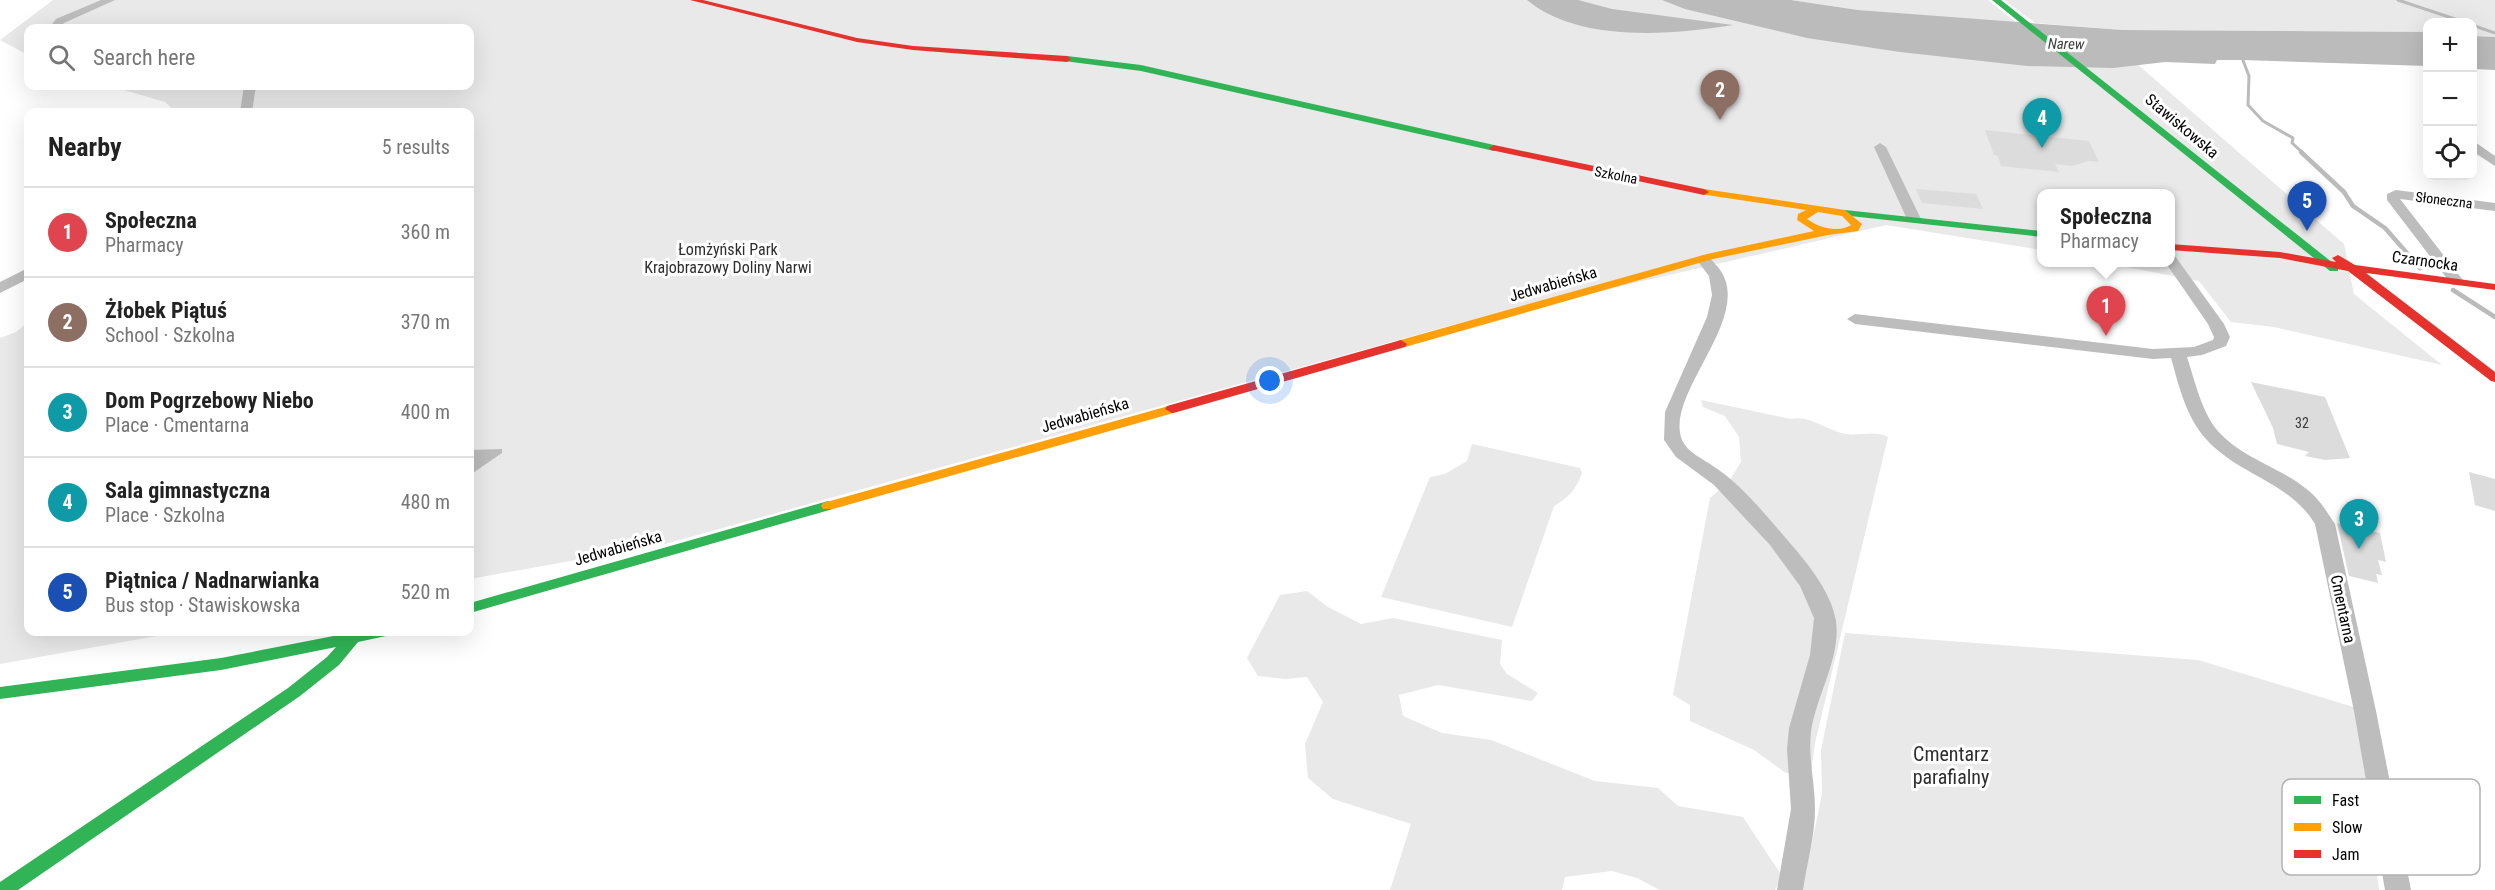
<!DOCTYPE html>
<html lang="en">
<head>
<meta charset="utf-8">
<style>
  :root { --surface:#fff; --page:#f6f6f6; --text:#222; --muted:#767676; --line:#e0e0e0; --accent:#595959 }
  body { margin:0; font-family:"Roboto Condensed",sans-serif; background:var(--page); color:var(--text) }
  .controls { position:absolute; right:18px; top:18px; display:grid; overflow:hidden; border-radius:12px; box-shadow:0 6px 24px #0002 }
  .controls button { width:54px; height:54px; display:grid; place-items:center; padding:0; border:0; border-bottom:2px solid var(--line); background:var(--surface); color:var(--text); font:30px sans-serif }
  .you { position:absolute; left:1270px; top:381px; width:21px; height:21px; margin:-15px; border:4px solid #fff; border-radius:50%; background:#1a73e8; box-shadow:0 0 0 9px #1a73e833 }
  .badge { display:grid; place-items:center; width:39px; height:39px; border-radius:50%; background:var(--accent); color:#fff; font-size:20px; font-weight:700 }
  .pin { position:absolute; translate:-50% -50px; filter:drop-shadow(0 2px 3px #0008) }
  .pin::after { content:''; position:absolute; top:32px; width:21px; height:18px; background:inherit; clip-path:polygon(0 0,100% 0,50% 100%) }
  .popup { position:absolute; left:2037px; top:189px; width:138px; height:78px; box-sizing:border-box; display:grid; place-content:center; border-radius:12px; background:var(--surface); filter:drop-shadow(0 2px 4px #0005); font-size:20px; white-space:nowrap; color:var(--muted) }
  .popup b { font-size:22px; color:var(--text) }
  .popup::after { content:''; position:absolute; left:50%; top:100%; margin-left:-12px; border:12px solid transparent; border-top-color:var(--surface) }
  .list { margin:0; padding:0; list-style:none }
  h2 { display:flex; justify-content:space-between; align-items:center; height:78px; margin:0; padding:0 24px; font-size:26px }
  h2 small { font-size:20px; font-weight:400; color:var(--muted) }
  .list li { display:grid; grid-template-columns:39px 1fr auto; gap:18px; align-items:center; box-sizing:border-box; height:90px; padding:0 24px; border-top:2px solid var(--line) }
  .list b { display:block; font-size:22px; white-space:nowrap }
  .list p { margin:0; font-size:20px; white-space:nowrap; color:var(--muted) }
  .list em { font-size:20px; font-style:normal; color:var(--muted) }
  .icon { flex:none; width:33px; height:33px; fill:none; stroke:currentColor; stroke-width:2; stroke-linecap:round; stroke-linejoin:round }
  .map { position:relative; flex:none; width:2495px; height:890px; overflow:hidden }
  .search { position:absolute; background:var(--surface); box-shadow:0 6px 24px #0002; left:24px; top:24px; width:450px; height:66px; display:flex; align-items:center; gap:15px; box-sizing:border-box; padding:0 21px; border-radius:12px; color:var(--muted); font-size:22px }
  .panel { position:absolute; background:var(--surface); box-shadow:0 6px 24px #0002; left:24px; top:108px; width:450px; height:528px; border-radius:12px }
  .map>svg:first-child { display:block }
</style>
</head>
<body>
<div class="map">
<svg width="2495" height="890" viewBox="0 0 2495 890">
  <rect width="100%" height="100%" fill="#fff"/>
  <g fill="#e9e9e9">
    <path d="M53,0h1667l416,63 208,181 10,50 88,71 -168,-38 -43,-5 -32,-41 -94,-18 65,-1v-68h-128l-1,56 -155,-25 -434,100 -787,219 -195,35v-467h-294l-11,-10 -55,-16h360v-58h-442v27l-28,-15z"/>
    <path d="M1791,0h197l29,23 -159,-13z"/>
    <path d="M2004,0h491v37l-22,-1 -1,-14h-44l-1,10 -304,-2 -88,-7z"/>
    <path d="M28,322v310h151l-179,32v-326l16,-6z"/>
    <path d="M1701,400l90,19c19,-4 36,12 55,15 14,2 29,-4 42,3l-73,306 -4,30h-25l-32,-23 -64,-29v-16l-17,-10 37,-197 18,-15 13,-21 -2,-25 -14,-21 -22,-9z"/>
    <path d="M1472,444l108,24 2,5c-6,17 -13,24 -28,33l-42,121 -131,-30 49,-120 15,-3 22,-13z"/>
    <path d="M1307,591l21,16 33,17 32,-6 109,22 -2,24 7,10 31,19 -6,8 -94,-16 -39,10 4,21 39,17 49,7 104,41 63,7 20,18 65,11 39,59 -7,14h-115l-23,-12 -25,-7 -47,6 -3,13h-172l21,-66 -78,-25 -25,-21 -3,-34 18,-42 -16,-25 -22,2 -27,-3 -11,-18 33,-63z"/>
    <path d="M1845,633l353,27 159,48 22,182h-577l20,-96 -1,-44z"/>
  </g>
  <g fill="#bbb">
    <path d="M1527,0h51l34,9 121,16c-62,10 -154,18 -206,-25z"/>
    <path d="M1662,0h129l67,10 265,20 304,2v34l-185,-6h-25l-2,4 -50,-2 -52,6 -86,-2 -127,-14 -93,-14 -122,-29z"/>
    <path d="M2472,36l23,1v33l-22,-1z"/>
    <path d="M502,449v4l-32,22v-25z"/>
  </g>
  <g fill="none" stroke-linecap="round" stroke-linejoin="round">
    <g stroke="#bbb" stroke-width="3">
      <path d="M2398,0l66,22"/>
      <path d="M2472,25l23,8"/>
      <path d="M2241,55l8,21 -1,29 15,16 30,17 -1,5 11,10"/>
    </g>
    <g stroke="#bbb" stroke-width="4.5">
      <path d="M2301,152l43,40 9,14 32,22 35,40"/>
      <path d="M2453,290l42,27"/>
    </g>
  </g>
  <g fill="#dcdcdc">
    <path d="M1985,130l104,11 10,21 -10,-1 -17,5 -17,-2 4,8 -58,-6 -3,-10 -4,-1z"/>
    <path d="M1916,189l60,5 7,15 -61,-6z"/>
    <path d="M2251,382l74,15 25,61 -25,2 -20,-4 4,-4 -32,-8 -4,-16z"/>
    <path d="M2469,472l26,7v32l-20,-6z"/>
    <path d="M2337,523l43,10 6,29 -8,-2 4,15 -6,-1 2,9 -29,-7z"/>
  </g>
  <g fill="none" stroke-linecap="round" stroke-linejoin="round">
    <g fill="#bdbdbd" fill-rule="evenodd">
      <path d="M101,0h14l-51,23 -5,5h-10l7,-9z"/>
      <path d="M244,86h12l-4,26h-12z"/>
      <path d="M2472,140l23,16v10l-23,-15z"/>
      <path d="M1880,143l6,4 35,72 -2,3h-10l-2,-3 -33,-72z"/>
      <path d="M2396,190l99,13v8l-95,-12 62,80 3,3 -3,3h-10l-65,-85v-6z"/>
      <path d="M1703,255c7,1 9,6 14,11 42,48 -54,127 -35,174 5,12 21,19 31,26 27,17 50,46 71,70 20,23 47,54 52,85 5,37 -20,75 -25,111 -3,26 4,51 4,77 0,27 -8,54 -12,81h-26l14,-81 -4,-60 2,-21 21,-73 4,-37 -14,-32 -30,-41 -56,-60 -38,-28 -12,-17 1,-28 42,-95 5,-22 -3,-19 -13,-17z"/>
      <path d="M2170,255l5,1 49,68 6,13 -4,9 -24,9 -15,2c8,24 14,53 30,73 25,29 64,37 92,61 11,9 18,21 26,33l41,187 35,179h-26l-31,-179 -39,-187c-25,-42 -77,-49 -109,-85 -20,-22 -27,-53 -35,-81l-18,1 -298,-35 -8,-5 8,-5 298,35 41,-2 19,-7 1,-3 -6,-13 -43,-62h5z"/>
      <path d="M28,268v11l-28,14v-11z"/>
    </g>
    <g fill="#30b455" fill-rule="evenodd">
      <path d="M1992,0h9l337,267v4h-8z"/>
      <path d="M1067,56l74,9 353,80 5,3 -5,3 -353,-80 -77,-10v-4z"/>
      <path d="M1845,210l197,21v6l-201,-22v-4z"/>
      <path d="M828,501l7,5 -2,3 -363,104v-10z"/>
      <path d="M354,632h34l-2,4 -28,6 -19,23 -39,31 -282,194h-18v-8l288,-194 39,-31 9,-10 -115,23 -221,29v-12l221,-29z"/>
    </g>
    <g fill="#ff9f0a" fill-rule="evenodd">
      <path d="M1704,189l141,21 17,14 -4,7 -30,4 -115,24 -308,88h-8l-2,-3 2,-3 310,-87 107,-23 -17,-11 1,-6 8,-4 -106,-16 -1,-2zM1818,212l24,4 9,9c-12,8 -32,3 -44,-6z"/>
      <path d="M1172,405l5,1 2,3 -2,3 -344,97h-10l-2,-3 2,-3z"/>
    </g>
    <g fill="#e5322d" fill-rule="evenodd">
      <path d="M690,0h13l154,38 56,8 154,10 4,3 -4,3 -154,-12 -56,-8z"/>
      <path d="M1494,145l210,44 5,3 -5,3 -213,-45 -2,-2z"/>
      <path d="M2170,244l110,8 56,10 -4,-4 6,-3 17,10 140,19v6l-129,-17 129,99v10l-4,-1 -143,-110 -68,-13 -110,-8z"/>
      <path d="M1401,340l6,4 -2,3 -228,65 -5,1 -7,-4 2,-3z"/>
    </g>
  </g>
  <g text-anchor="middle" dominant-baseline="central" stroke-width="6" stroke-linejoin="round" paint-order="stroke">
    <g font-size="14" fill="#000" stroke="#fff">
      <text transform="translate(1616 175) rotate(11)">Szkolna</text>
      <text transform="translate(2444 200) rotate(7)">Słoneczna</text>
    </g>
    <g font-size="14" fill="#373737">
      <text x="2302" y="423">32</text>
    </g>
    <g font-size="15" font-style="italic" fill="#3f3f3f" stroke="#fff">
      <text transform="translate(2066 44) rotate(1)">Narew</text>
    </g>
    <g font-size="16" fill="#000" stroke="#fff">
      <text transform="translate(2182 126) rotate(40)">Stawiskowska</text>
      <text transform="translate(2425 261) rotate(8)">Czarnocka</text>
      <text transform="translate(1553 284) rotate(-16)">Jedwabieńska</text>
      <text transform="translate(1085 415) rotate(-16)">Jedwabieńska</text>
      <text transform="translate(618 548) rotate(-16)">Jedwabieńska</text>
      <text transform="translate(2343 609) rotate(78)">Cmentarna</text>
    </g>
    <g font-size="16" fill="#2e2e2e" stroke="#fff">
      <text x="728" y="249">Łomżyński Park<tspan x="728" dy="18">Krajobrazowy Doliny Narwi</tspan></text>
    </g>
    <g font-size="20" fill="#2e2e2e" stroke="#fff">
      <text x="1951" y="754">Cmentarz<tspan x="1951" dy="23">parafialny</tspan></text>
    </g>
  </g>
  <rect x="2282" y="779" width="198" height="96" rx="9" fill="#fff" stroke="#b2b2b2" stroke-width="1.5"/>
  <rect x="2294" y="796" width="27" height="8" fill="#30b455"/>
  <rect x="2294" y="823" width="27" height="8" fill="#ff9f0a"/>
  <rect x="2294" y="850" width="27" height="8" fill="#e5322d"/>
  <g font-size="16" fill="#000">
    <text x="2332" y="806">Fast</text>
    <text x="2332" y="833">Slow</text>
    <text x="2332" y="860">Jam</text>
  </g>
</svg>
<div class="controls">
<button>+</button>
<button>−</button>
<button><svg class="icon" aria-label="locate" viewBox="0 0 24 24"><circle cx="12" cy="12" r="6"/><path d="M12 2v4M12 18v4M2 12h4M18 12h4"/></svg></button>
</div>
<div class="you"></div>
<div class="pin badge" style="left:2106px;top:336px;background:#e0444e">1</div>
<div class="popup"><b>Społeczna</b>Pharmacy</div>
<div class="pin badge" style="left:1720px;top:120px;background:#8d6e63">2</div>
<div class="pin badge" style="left:2359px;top:549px;background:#0f9aa8">3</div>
<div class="pin badge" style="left:2042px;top:148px;background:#0f9aa8">4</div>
<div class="pin badge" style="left:2307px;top:231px;background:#1a4fb4">5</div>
<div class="search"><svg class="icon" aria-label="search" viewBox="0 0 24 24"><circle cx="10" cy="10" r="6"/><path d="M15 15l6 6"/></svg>Search here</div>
<section class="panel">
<h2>Nearby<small>5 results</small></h2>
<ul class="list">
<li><span class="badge" style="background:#e0444e">1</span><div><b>Społeczna</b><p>Pharmacy</p></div><em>360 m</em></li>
<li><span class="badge" style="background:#8d6e63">2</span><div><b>Żłobek Piątuś</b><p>School · Szkolna</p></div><em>370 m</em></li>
<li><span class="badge" style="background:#0f9aa8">3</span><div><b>Dom Pogrzebowy Niebo</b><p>Place · Cmentarna</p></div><em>400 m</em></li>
<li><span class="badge" style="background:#0f9aa8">4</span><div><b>Sala gimnastyczna</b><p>Place · Szkolna</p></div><em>480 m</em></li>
<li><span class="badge" style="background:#1a4fb4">5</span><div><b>Piątnica / Nadnarwianka</b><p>Bus stop · Stawiskowska</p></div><em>520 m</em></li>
</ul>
</section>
</div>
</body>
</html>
